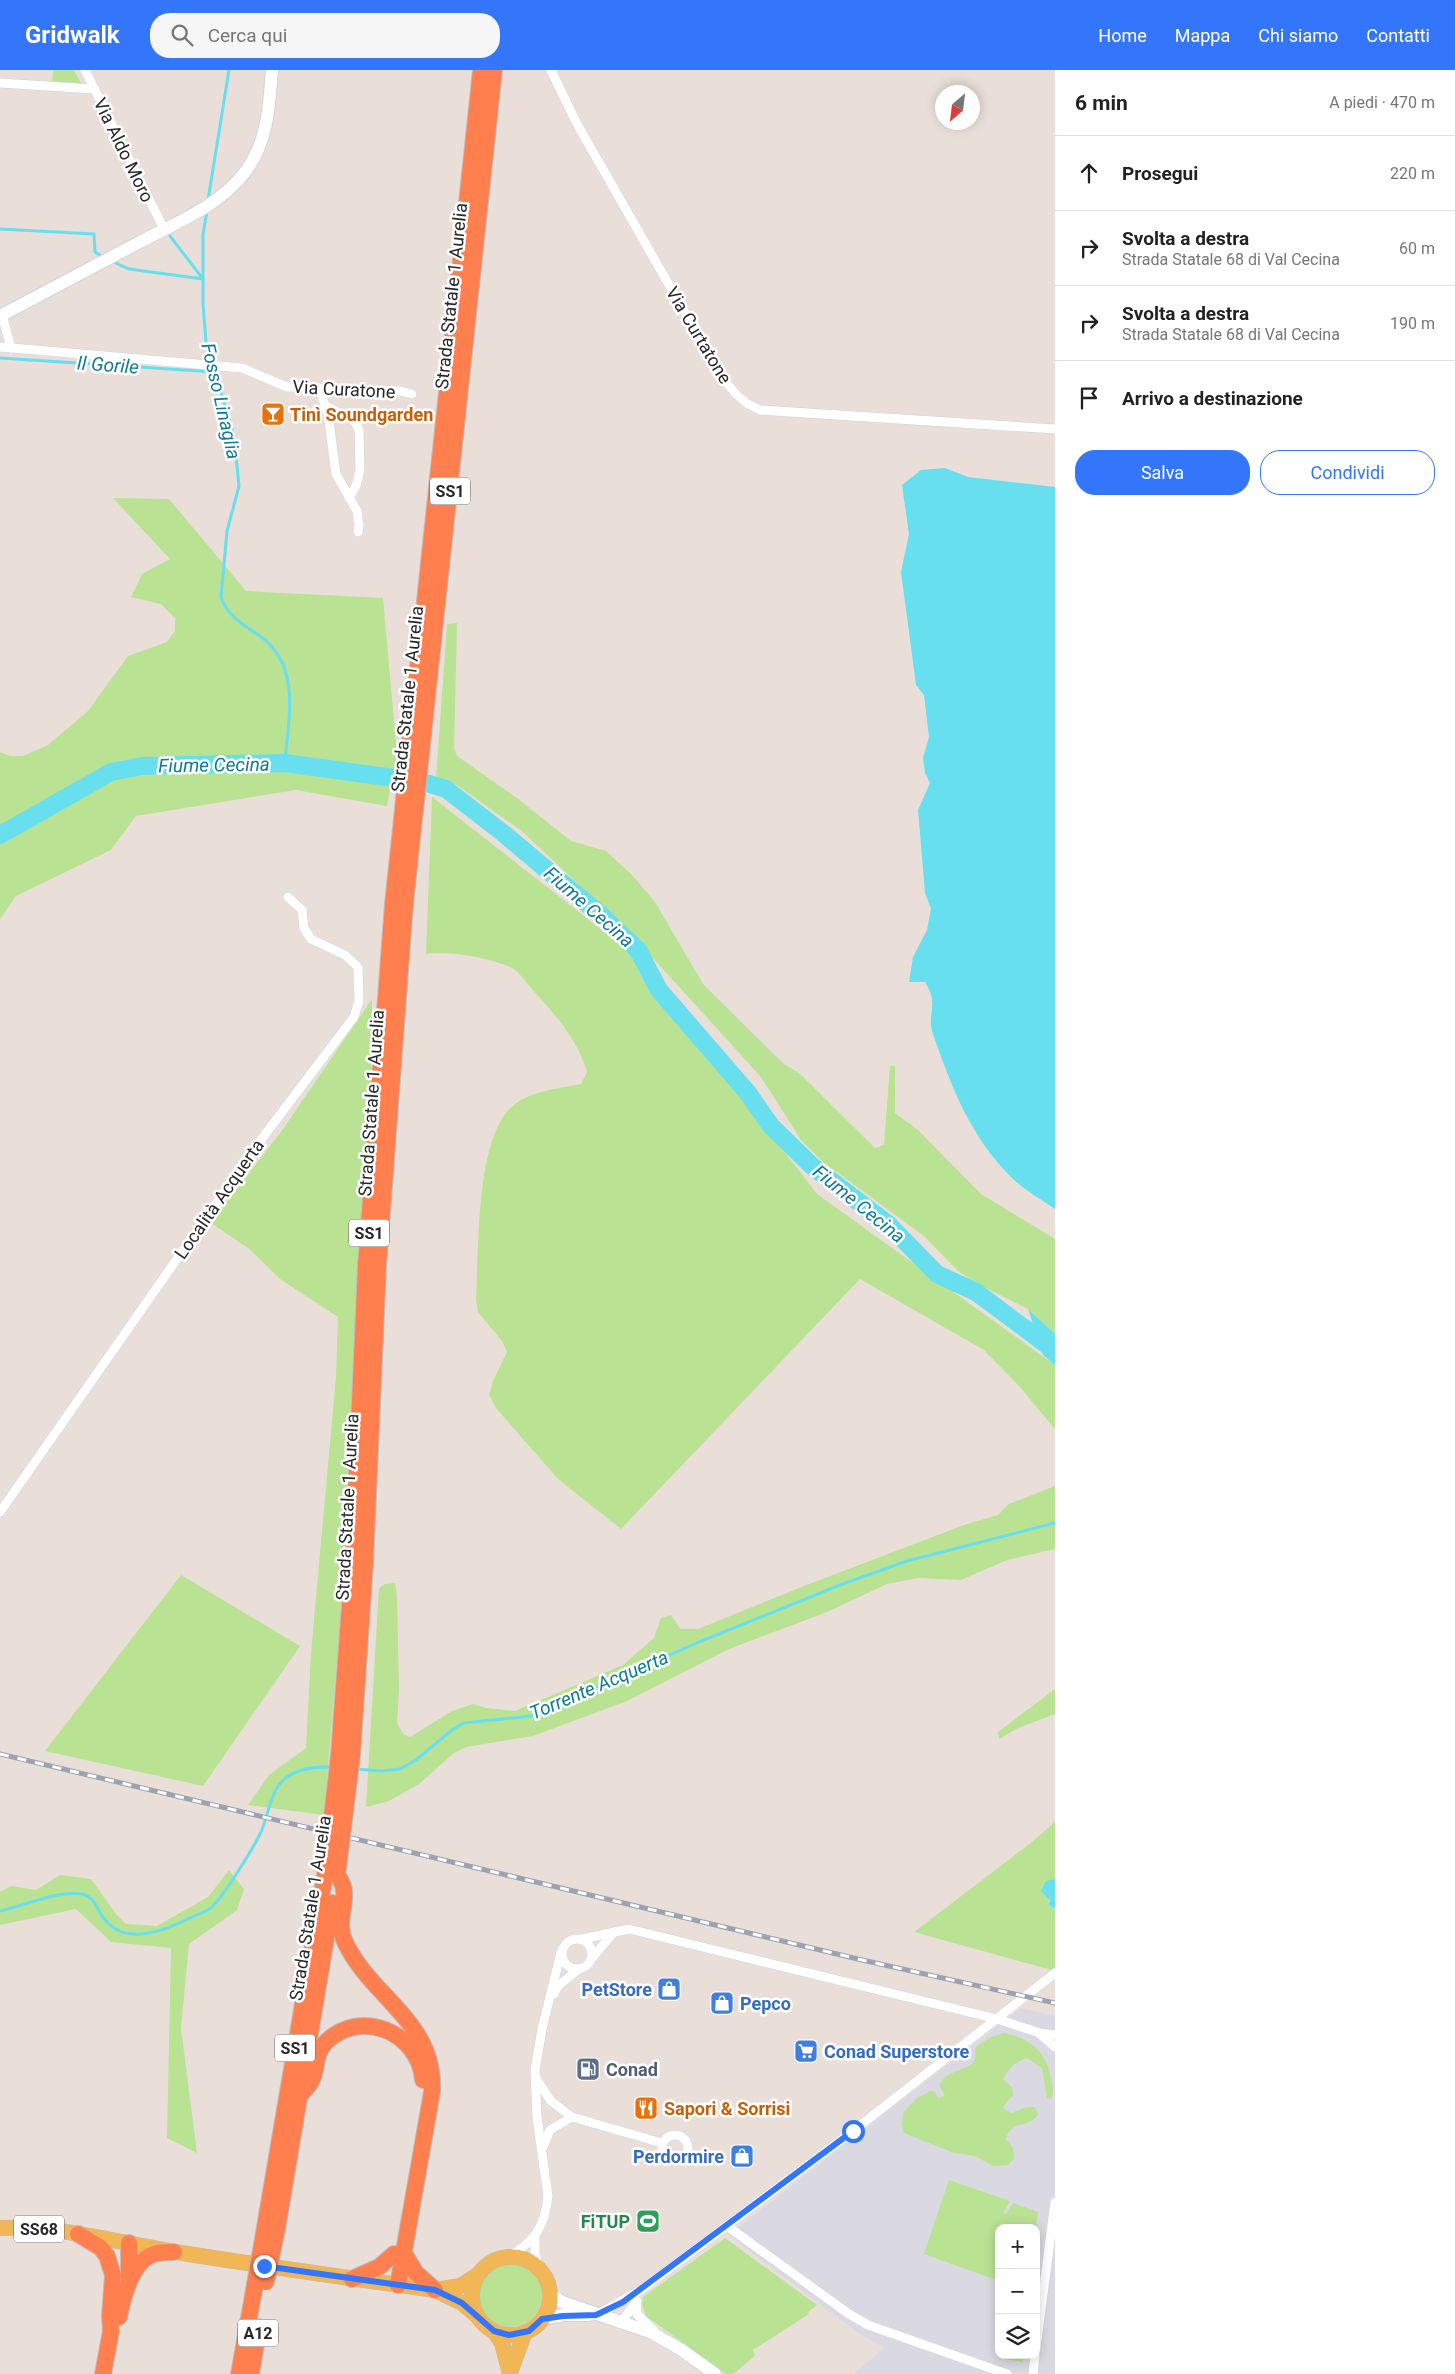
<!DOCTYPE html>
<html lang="it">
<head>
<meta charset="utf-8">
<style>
  :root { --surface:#fff; --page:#f6f6f6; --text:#222; --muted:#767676; --line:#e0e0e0; --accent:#3476fb }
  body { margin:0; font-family:Roboto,sans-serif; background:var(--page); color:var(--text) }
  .controls { position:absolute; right:15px; bottom:15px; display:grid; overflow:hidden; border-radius:10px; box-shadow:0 2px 12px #0003 }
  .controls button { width:45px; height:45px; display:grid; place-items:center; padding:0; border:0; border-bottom:1px solid var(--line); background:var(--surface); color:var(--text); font:25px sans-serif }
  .compass { position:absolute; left:935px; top:15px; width:45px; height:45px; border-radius:50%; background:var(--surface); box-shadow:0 2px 12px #0003; rotate:208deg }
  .stop { position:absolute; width:15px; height:15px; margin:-11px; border:4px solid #3476fb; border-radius:50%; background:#fff }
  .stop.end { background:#3476fb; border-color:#fff; box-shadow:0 1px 5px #0008 }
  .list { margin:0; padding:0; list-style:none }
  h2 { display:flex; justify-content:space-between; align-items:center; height:65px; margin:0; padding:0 20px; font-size:21px }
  h2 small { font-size:16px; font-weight:400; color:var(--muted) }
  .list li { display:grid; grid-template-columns:32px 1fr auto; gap:15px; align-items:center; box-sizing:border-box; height:75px; padding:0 20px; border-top:1px solid var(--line) }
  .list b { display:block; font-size:19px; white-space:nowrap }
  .list p { margin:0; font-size:16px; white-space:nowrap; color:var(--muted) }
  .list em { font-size:16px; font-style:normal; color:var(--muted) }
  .actions { display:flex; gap:10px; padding:15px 20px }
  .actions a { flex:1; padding:11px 0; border:1px solid var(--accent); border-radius:20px; text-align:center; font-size:18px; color:var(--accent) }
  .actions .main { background:var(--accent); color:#fff }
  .icon { flex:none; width:28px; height:28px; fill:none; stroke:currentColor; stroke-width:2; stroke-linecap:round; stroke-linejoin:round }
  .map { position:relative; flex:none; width:1055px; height:2304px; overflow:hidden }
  header { display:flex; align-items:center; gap:30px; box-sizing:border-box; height:70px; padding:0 25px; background:var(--accent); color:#fff }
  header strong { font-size:24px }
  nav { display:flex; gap:28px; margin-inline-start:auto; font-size:18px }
  .search { width:350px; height:45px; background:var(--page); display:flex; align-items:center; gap:12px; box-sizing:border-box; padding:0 18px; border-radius:20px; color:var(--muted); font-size:19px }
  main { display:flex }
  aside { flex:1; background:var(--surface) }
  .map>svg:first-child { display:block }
</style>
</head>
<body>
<header>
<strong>Gridwalk</strong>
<div class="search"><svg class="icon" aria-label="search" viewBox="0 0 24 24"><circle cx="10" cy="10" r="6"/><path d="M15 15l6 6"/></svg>Cerca qui</div>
<nav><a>Home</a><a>Mappa</a><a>Chi siamo</a><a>Contatti</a></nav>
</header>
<main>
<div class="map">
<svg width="1055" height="2304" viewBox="0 0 1055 2304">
  <rect width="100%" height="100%" fill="#eadfd8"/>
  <path fill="#dad9e2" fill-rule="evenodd" d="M1021,1938l34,8v358h-201l30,-26 -27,-16 -129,-97zM999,2158h37v127h-37z"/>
  <g fill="#b9e293">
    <path d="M53,0h21l7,13 -29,-1z"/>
    <path d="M113,428l56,1 77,92 137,7 14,157 -10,51 -91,-16 -160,26 -25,34 -95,46 -16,23v-167l10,4h13l25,-11 40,-34 40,-55 39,-14 8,-11v-13l-14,-14 -30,-7 11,-23 28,-15z"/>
    <path d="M457,553l-3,126 3,7 60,42 54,43 35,10 26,24 23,27 48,82 81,80 15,9 76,75 9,-3 6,-79h5v47l23,17 63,64 74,45v95l-27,-25 -50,-25 -20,-13 -34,-35 -101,-74 -22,-22 -40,-63 -131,-144 -107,-101 -66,-47 -21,-5 11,-156z"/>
    <path d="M432,727l198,155 187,242 238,171v64l-37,-44 -34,-35 -124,-71 -239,250 -63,-50 -62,-71 -7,-13 4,-14 14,-29 -5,-11 -24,-29 -2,-13c3,-47 -1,-166 39,-195 17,-13 45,-16 66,-20l6,-12c-10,-34 -33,-59 -57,-85 -5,-6 -11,-15 -18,-19 -20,-10 -65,-18 -86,-14z"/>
    <path d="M372,929l-1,88 -9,113 -23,437 -15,178 -76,-10 21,-30 37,-27 5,-95 25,-276 2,-60 -58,-38 -32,-31 -37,-25 72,-94z"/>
    <path d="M1055,1416v63l-48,11 -46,20 -43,-2 -31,6 -60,28 -98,37 -102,52 -94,35 -67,11 -12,6 -35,31 -30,17 -23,6 13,-219 6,-4 10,-1 2,14 2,92 -2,34 6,11 7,3 42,-26 21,-7 13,4 29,3 108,-46 31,-27 7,-20 10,-3 9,14h18l106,-43 160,-61 34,-10 11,-11z"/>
    <path d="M181,1505l119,71 -97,140 -158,-35z"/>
    <path d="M1055,1619v25l-37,14 -19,11 -1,-7z"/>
    <path d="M1055,1752v57l-3,3 -4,22 7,5v62l-141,-39 113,-86z"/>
    <path d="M229,1800l15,19 -7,21 -48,34 -8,84 16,125 -30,-15 4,-190 -60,-6 -35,-33 -76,16v-33l11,-6 25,4 24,-15 31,4 25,35 10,10 31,2 51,-29z"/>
    <path d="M1004,1963c29,6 44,21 48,50 1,6 2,10 -1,16l-4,-1 -5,-30 -15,-10c-11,3 -19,11 -24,21l9,8 1,8 -10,12 2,3 7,3 11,-5 12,-1 3,7c-8,16 -26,3 -32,25l7,9 1,11 -6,6 -15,1 -18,-10 -21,-3 -50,-20 -2,-8 1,-12 14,-15 14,-7 4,1 3,6 7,-2 -6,-11c9,-17 32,-14 36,-26 1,-4 -1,-7 1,-12l13,-9z"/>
    <path d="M949,2110l61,21 -7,12 3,1 7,-11 25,9 -2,17 -3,-1v-3l-4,-1v4h-30v53l-75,-27z"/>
    <path d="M725,2168l92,67 -9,7 1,2 -56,36 2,6 -22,18h-7l-80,-58 -4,-12 1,-7z"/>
    <circle cx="510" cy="2225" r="32"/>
    <path d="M1005,2285h18v7l-18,-3z"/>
  </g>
  <g fill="#68dfef">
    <path d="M945,398l23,9 87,10v722c-13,-9 -29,-18 -41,-29 -43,-42 -62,-91 -81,-146 -7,-20 7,-29 -8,-52h-16l4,-25 14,-27 4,-21 -6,-16 -7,-83 12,-27 -5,-10 -2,-15 6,-21 -5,-42 -8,-10 -15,-113 8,-38 -7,-49 19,-15z"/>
    <path d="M1028,1239l27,25v31l-12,-10z"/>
    <path d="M1055,1809v30l-7,-5 2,-4 -9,-9 5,-10z"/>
  </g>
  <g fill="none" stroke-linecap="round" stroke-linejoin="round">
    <g stroke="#68dfef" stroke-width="3">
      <path d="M208,130l21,-130"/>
      <path d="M207,141l-4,23v70l3,38 28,94 5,50 -12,45 -6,66c6,19 23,28 39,39 42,30 28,83 25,127"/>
      <path d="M0,159l94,5 1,18 8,5"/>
      <path d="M170,166l33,43"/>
      <path d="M111,191l18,8 74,10"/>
      <path d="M0,288l215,14"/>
      <path d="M354,1699l28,2 18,-2 16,-9 36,-30 12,-7 67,-7 168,-74 141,-57 67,-24 148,-38"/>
      <path d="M0,1841c23,-5 59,-21 82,-17 13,2 16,19 24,27 22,25 60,9 84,-3 6,-3 15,-6 21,-10 11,-9 43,-61 50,-76 5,-11 7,-24 12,-36 9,-25 36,-30 60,-29"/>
    </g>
    <path stroke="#68dfef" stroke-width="18" d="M0,765l111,-63 31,-6 143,-3 138,19 23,7 57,44 100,84 35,33 21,40 89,103 23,33 41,40 77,59 48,49 39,18 79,59"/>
    <g stroke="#cdd4e1" stroke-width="10">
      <g id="street">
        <path d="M85,0l79,159"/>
        <path d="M551,0l25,52 145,254 14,17 11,10 14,7 295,19"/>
        <path d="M0,13l94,6"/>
        <path d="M2,245l9,33"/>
        <path d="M0,277l242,21 45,19 113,4 12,3"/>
        <path d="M319,318l9,26 8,60 21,37 2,14 -1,7"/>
        <path d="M326,336l28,14 5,10 1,40 -4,16 -7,12"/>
        <path d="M0,1442l251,-359 103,-136 5,-16 -1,-34 -13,-12 -34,-16 -7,-11 -2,-18 -14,-13"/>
        <circle cx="577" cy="1884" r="15"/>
        <path d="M582,1869l47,-10 368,90 43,14 15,2"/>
        <path d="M592,1888l22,-26"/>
        <path d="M554,1924l4,-8 21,-17"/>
        <path d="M1040,1964l15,13"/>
        <path d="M537,2010l14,21 21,16 90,26"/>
        <circle cx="675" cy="2078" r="13"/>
        <path d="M543,2077l7,-17 22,-13"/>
        <path d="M727,2156l122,88 19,11 139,49"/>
        <path d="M535,2167v17l4,14"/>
        <path d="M510,2186c25,-15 35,-30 38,-60l-11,-78 -2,-48 7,-41 19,-77"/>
        <path d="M636,2233l1,11 18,18"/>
        <path d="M597,2245l44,-25 212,-159 202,-158"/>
        <path d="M622,2251l15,-20"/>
        <path d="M1036,2278l19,-146"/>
        <path d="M1033,2304l2,-19"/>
      </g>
    </g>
    <g stroke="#cdd4e1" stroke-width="14">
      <g id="secondary">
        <path d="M0,246c46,-24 92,-49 138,-73 37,-20 82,-37 107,-71 23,-30 24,-66 27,-102"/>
        <path d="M550,2223l12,9 88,30 30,17 35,25"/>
        <path d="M542,2249l21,-4h26"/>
      </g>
    </g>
    <g stroke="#bebebe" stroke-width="16">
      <g id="primary">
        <path d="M0,2158c60,-3 118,15 176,24 86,14 172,26 259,38l25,-4 16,-10"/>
        <circle cx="511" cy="2226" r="39"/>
        <path d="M435,2220l27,13 14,12"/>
        <path d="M494,2261l8,12 8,31"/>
        <path d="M510,2303l15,-41"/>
      </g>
    </g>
    <g stroke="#bebebe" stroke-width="18">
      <g id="highway">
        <path d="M339,1685l14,-192 13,-298 27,-361 88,-834"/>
        <path d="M352,1685l13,-192 13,-297 27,-362 89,-834"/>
        <path d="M337,1804c3,5 7,11 7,17 2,20 -9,32 2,53 27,55 90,78 86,148l-34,193"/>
        <path d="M301,2024c3,-4 8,-8 10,-12 7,-13 3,-27 14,-39 35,-36 94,-11 98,37"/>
        <path d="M265,2157l61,-358"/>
        <path d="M277,2159l55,-326"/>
        <path d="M78,2164l23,14 6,8 6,19 -3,41 1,15 -8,43"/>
        <path d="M405,2185l11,18 19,17"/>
        <path d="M352,2209l27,-12 15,-13"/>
        <path d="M129,2211v-38"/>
        <path d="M119,2247c4,-20 13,-56 35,-63 6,-2 14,-2 20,-2"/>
        <path d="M239,2304l15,-84"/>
        <path d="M251,2304l8,-47"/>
      </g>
    </g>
    <use href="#street" stroke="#fff" stroke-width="9"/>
    <use href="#secondary" stroke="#fff" stroke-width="12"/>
    <use href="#primary" stroke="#f1b656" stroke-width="15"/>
    <use href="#highway" stroke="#ff804e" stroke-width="16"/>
    <g stroke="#9ba2b2" stroke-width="5">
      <path id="rail" d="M0,1684l862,206 193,43"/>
    </g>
    <use href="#rail" stroke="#fff" stroke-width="3" stroke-dasharray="9" stroke-linecap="butt"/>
    <g stroke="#bebebe" stroke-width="18" stroke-linecap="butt">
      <g id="highway-bridge">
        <path d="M326,1799l13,-114"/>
        <path d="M338,1799l14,-114"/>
        <path d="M266,2212l11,-53"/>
        <path d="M254,2220l11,-63"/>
      </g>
    </g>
    <use href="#highway-bridge" stroke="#ff804e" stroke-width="16"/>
  </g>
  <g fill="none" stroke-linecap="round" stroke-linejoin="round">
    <path stroke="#3476fb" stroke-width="6" d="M264,2196l171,24 27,13 32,28 15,4 20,-4 13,-12 21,-3 33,-1 27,-13 230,-171"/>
  </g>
  <defs>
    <g id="bar-square" transform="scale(1.25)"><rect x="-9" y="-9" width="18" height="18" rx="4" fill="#e8710a" stroke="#fff"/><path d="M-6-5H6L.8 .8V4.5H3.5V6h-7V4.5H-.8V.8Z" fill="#fff"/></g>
    <g id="shop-square" transform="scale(1.25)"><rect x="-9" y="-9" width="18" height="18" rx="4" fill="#3f7fe0" stroke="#fff"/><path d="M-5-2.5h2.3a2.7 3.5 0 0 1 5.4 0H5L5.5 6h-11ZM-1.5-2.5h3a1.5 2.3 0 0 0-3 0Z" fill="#fff"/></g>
    <g id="supermarket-square" transform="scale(1.25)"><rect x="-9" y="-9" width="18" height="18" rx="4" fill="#3f7fe0" stroke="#fff"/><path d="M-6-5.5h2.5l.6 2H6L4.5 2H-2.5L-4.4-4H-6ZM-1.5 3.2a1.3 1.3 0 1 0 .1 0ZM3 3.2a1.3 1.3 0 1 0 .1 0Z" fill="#fff"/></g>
    <g id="fuel-square" transform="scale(1.25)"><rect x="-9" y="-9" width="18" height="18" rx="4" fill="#5c6f8a" stroke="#fff"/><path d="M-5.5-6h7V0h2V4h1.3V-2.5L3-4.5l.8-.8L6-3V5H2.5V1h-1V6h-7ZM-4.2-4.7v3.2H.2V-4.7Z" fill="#fff"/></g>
    <g id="restaurant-square" transform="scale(1.25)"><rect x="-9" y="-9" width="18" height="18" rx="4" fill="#e8710a" stroke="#fff"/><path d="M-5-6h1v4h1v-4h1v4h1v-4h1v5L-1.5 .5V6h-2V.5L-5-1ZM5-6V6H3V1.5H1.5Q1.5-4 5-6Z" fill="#fff"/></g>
    <g id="stadium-square" transform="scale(1.25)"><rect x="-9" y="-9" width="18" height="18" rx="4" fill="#2e9e5b" stroke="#fff"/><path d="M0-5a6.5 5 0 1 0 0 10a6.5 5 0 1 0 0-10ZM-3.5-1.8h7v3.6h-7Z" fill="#fff"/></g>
  </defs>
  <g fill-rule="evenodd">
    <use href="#bar-square" x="273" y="344"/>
    <use href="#shop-square" x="669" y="1919"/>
    <use href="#shop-square" x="722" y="1933"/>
    <use href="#supermarket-square" x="806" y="1981"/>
    <use href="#fuel-square" x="588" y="1999"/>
    <use href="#restaurant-square" x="646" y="2038"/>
    <use href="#shop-square" x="742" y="2086"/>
    <use href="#stadium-square" x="648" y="2151"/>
  </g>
  <g text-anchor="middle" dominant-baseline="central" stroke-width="5" stroke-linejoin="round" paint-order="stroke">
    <g fill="#fff" stroke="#686868" stroke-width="1">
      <rect x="430" y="407.5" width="40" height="27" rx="4"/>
      <rect x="349" y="1149.5" width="40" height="27" rx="4"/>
      <rect x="275" y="1964.5" width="40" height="27" rx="4"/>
      <rect x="14" y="2145.5" width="50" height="27" rx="4"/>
      <rect x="238" y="2249.5" width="40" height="27" rx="4"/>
    </g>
    <g font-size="16" font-weight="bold" fill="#272727">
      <text x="450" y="421">SS1</text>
      <text x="369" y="1163">SS1</text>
      <text x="295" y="1978">SS1</text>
      <text x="39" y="2159">SS68</text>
      <text x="258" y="2263">A12</text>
    </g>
    <g font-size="18" fill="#272727" stroke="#fff">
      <text transform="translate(124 80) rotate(64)">Via Aldo Moro</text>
      <text transform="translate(451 226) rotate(-84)">Strada Statale 1 Aurelia</text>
      <text transform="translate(699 265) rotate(59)">Via Curtatone</text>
      <text transform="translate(344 319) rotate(3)">Via Curatone</text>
      <text transform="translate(407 629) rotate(-84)">Strada Statale 1 Aurelia</text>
      <text transform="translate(371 1033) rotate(-86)">Strada Statale 1 Aurelia</text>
      <text transform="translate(219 1129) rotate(-55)">Località Acquerta</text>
      <text transform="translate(347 1437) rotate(-87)">Strada Statale 1 Aurelia</text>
      <text transform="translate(310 1838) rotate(-81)">Strada Statale 1 Aurelia</text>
    </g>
    <g font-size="18" font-weight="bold" fill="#c56008" stroke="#fff" text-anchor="start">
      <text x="290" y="344">Tinì Soundgarden</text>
      <text x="664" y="2038">Sapori &amp; Sorrisi</text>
    </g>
    <g font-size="18" font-weight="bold" fill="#366cbe" stroke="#fff" text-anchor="end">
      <text x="652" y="1919">PetStore</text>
      <text x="740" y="1933" text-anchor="start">Pepco</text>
      <text x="824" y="1981" text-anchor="start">Conad Superstore</text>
      <text x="724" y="2086">Perdormire</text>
    </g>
    <g font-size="18" font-weight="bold" fill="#4e5e75" stroke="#fff" text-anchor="start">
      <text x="606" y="1999">Conad</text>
    </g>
    <g font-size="18" font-weight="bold" fill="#27864d" stroke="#fff" text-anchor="end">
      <text x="630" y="2151">FiTUP</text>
    </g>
    <g font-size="19" font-style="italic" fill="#0c7b96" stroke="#fff">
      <text transform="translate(108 295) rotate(4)">Il Gorile</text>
      <text transform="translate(221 331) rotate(77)">Fosso Linaglia</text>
      <text transform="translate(214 695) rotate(-1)">Fiume Cecina</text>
      <text transform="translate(589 837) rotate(41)">Fiume Cecina</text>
      <text transform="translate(859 1134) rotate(39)">Fiume Cecina</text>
      <text transform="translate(599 1615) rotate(-23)">Torrente Acquerta</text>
    </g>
  </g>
</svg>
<div class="controls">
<button>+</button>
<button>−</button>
<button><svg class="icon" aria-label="layers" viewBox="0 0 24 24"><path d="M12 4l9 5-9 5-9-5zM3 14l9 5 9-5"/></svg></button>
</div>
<svg class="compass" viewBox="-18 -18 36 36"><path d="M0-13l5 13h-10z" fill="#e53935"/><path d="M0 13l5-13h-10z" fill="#767676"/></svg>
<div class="stop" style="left:853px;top:2061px"></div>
<div class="stop end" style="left:264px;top:2196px"></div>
</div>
<aside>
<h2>6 min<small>A piedi · 470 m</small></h2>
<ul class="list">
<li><svg class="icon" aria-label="ahead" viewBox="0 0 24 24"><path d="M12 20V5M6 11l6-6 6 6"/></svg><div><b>Prosegui</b></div><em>220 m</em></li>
<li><svg class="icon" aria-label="right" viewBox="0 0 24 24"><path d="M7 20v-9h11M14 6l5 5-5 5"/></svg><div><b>Svolta a destra</b><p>Strada Statale 68 di Val Cecina</p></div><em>60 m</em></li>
<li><svg class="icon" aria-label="right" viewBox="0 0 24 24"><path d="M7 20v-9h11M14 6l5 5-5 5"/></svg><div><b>Svolta a destra</b><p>Strada Statale 68 di Val Cecina</p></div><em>190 m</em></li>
<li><svg class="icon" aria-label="arrive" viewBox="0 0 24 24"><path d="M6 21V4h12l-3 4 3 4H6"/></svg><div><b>Arrivo a destinazione</b></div></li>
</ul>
<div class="actions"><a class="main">Salva</a><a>Condividi</a></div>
</aside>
</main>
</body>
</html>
